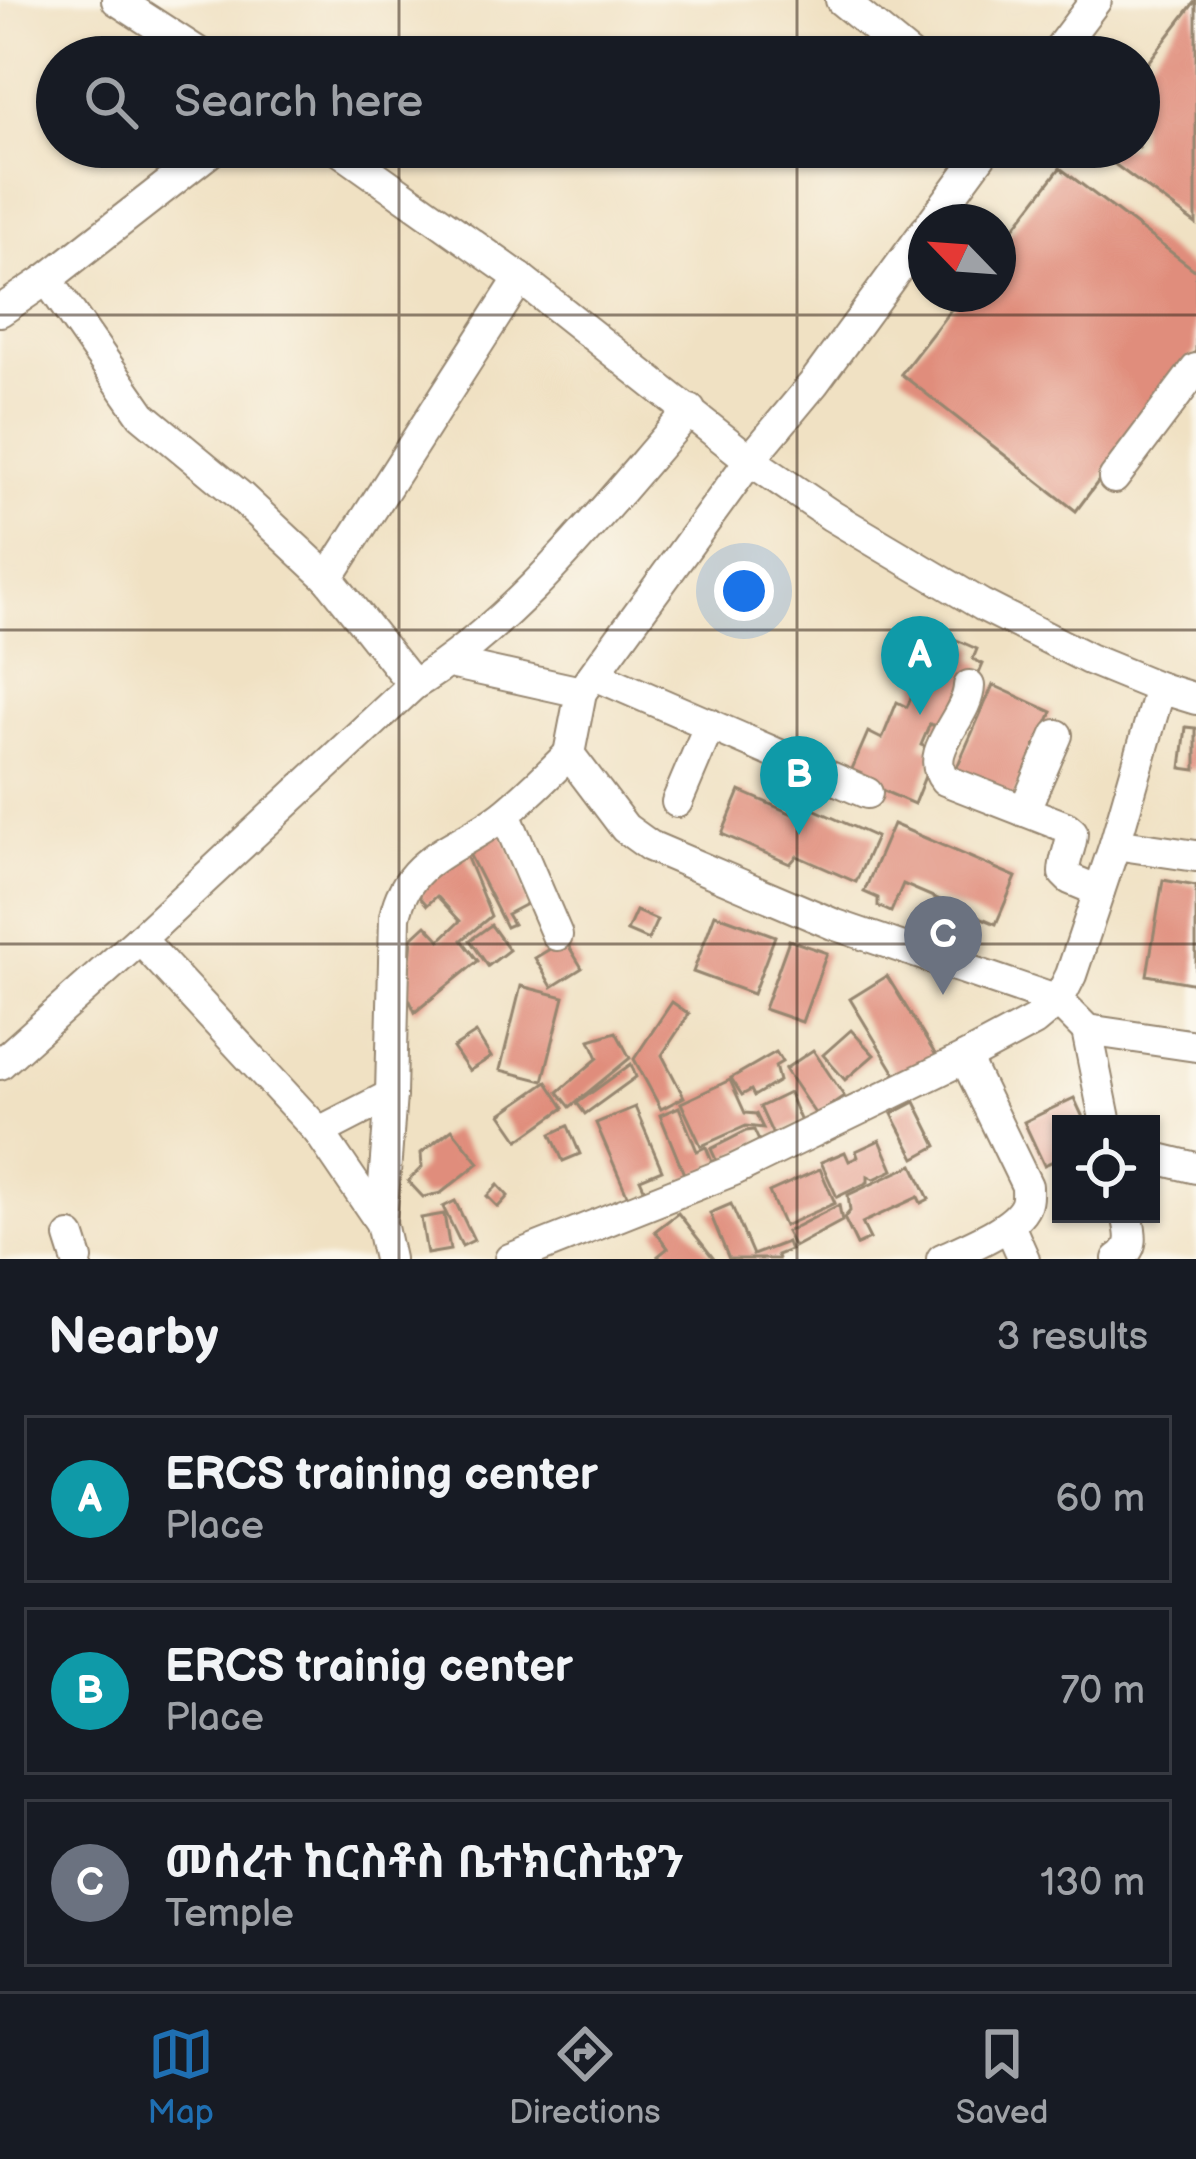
<!DOCTYPE html>
<html lang="en">
<head>
<meta charset="utf-8">
<style>
  :root { --surface:#171b24; --page:#242831; --text:#f1f3f6; --muted:#9ea1a6; --line:#363941; --accent:#1f6fb2 }
  body { margin:0; font-family:"Balsamiq Sans","Noto Sans Ethiopic",sans-serif; background:var(--page); color:var(--text) }
  .controls { position:absolute; right:36px; bottom:36px; display:grid; overflow:hidden; border-radius:0px; box-shadow:0 3px 9px #0004 }
  .controls button { width:108px; height:108px; display:grid; place-items:center; padding:0; border:0; border-bottom:3px solid var(--line); background:var(--surface); color:var(--text); font:60px sans-serif }
  .compass { position:absolute; left:908px; top:204px; width:108px; height:108px; border-radius:50%; background:var(--surface); box-shadow:0 3px 9px #0004; rotate:295deg }
  .you { position:absolute; left:744px; top:591px; width:42px; height:42px; margin:-30px; border:9px solid #fff; border-radius:50%; background:#1a73e8; box-shadow:0 0 0 18px #1a73e833 }
  .badge { display:grid; place-items:center; width:78px; height:78px; border-radius:50%; background:var(--accent); color:#fff; font-size:39px; font-weight:700 }
  .pin { position:absolute; translate:-50% -99px; filter:drop-shadow(0 3px 6px #0008) }
  .pin::after { content:''; position:absolute; top:63px; width:42px; height:36px; background:inherit; clip-path:polygon(0 0,100% 0,50% 100%) }
  .list { margin:0; padding:0; list-style:none }
  h2 { display:flex; justify-content:space-between; align-items:center; height:156px; margin:0; padding:0 48px; font-size:51px }
  h2 small { font-size:39px; font-weight:400; color:var(--muted) }
  .list li { display:grid; grid-template-columns:78px 1fr auto; gap:36px; align-items:center; box-sizing:border-box; height:168px; margin:0 24px 24px; padding:0 24px; border:3px solid var(--line); border-radius:0px }
  .list b { display:block; font-size:45px; white-space:nowrap }
  .list p { margin:0; font-size:39px; white-space:nowrap; color:var(--muted) }
  .list em { font-size:39px; font-style:normal; color:var(--muted) }
  .icon { flex:none; width:66px; height:66px; fill:none; stroke:currentColor; stroke-width:2; stroke-linecap:round; stroke-linejoin:round }
  .map { position:relative; flex:none; width:1196px; height:1259px; overflow:hidden }
  .search { position:absolute; background:var(--surface); box-shadow:0 3px 9px #0004; left:36px; right:36px; top:36px; height:132px; display:flex; align-items:center; gap:30px; box-sizing:border-box; padding:0 42px; border-radius:66px; color:var(--muted); font-size:45px }
  .sheet { height:732px; background:var(--surface) }
  nav { display:flex; justify-content:space-around; align-items:center; box-sizing:border-box; height:168px; border-top:3px solid var(--line); background:var(--surface); font-size:33px; color:var(--muted) }
  nav a { display:grid; justify-items:center; gap:6px }
  nav .on { color:var(--accent) }
  .map>svg:first-child { display:block }
</style>
</head>
<body>
<div class="map">
<svg width="1196" height="1259" viewBox="0 0 1196 1259">
  <rect width="100%" height="100%" fill="#fbf7ec"/>
  <filter id="ink" filterUnits="userSpaceOnUse"><feTurbulence type="fractalNoise" baseFrequency=".00833" numOctaves="2"/><feDisplacementMap in="SourceGraphic" scale="24" xChannelSelector="R" yChannelSelector="G"/><feConvolveMatrix kernelMatrix="1 2 1 2 8 2 1 2 1" color-interpolation-filters="sRGB"/></filter>
  <filter id="wash" filterUnits="userSpaceOnUse"><feTurbulence type="fractalNoise" baseFrequency=".004" numOctaves="4" result="noise"/><feDisplacementMap in="SourceGraphic" scale="48" xChannelSelector="R" yChannelSelector="G"/><feGaussianBlur stdDeviation="2.7" result="paint"/><feColorMatrix in="noise" values="0 0 0 0 0 0 0 0 0 0 0 0 0 0 0 0 0 1.4 0 .05"/><feComposite in="paint" operator="in"/></filter>
  <g filter="url(#wash)">
    <rect width="100%" height="100%" fill="#f0e1c3"/>
    <g id="blocks">
      <g fill="#e08d7b">
        <path d="M1196,0v224l-105,-77h48v-73z"/>
        <path d="M1060,168l136,103v80l-120,160 -175,-137 62,-80h35v-45z"/>
        <path d="M950,637l27,12 -4,10 10,5 -15,35 -25,30 -13,-5 -9,21 14,6 -21,53 -65,-28 19,-44 14,7 15,-37 10,5 16,-36 11,5z"/>
        <path d="M993,685l59,27 -39,88 -59,-26z"/>
        <path d="M1186,727l10,1v42l-15,-2z"/>
        <path d="M740,791l57,25 5,-12 74,33 -20,45 -59,-26 -7,8 -68,-30z"/>
        <path d="M500,823l28,80 -21,11 6,10 -7,3 -43,-85z"/>
        <path d="M893,824l123,53 -20,47 -93,-40 -12,28 -13,-6v-8l-14,-6z"/>
        <path d="M463,848l28,68 -29,24 16,21 -63,51 -8,-18 5,-56 14,-13 14,15 20,-19 -23,-25 -10,9 -7,-8 2,-18z"/>
        <path d="M1163,880l33,6v98l-49,-9z"/>
        <path d="M636,911l21,9 -9,20 -21,-9z"/>
        <path d="M715,914l60,22 -22,58 -60,-22z"/>
        <path d="M491,925l18,25 -21,16 -18,-26z"/>
        <path d="M565,940l17,28 -30,19 -17,-29z"/>
        <path d="M789,940l38,13 -25,69 -38,-13z"/>
        <path d="M887,976l50,81 -38,23 -49,-81z"/>
        <path d="M521,986l43,11 -21,84 -43,-11z"/>
        <path d="M672,1002l17,12 -27,41 22,42 -23,12 -27,-50z"/>
        <path d="M851,1030l23,25 -29,25 -22,-25z"/>
        <path d="M616,1032l14,26 -60,49 -12,-15 40,-34 -8,-18z"/>
        <path d="M476,1033l15,24 -22,14 -16,-23z"/>
        <path d="M813,1050l31,46 -28,19 -31,-46z"/>
        <path d="M776,1052l6,10 -7,4 4,15 -25,15 -3,-6 -9,5 -11,-17z"/>
        <path d="M631,1064l5,13 -51,37 -8,-11z"/>
        <path d="M730,1080l15,33 11,1 7,14 -17,-2 -45,20 -20,-43z"/>
        <path d="M547,1082l17,26 -45,32 -18,-26z"/>
        <path d="M789,1093l12,29 -28,13 -13,-28z"/>
        <path d="M1074,1098l12,26h-25v34l-17,7 -20,-43z"/>
        <path d="M915,1102l22,44 -22,12 -23,-44z"/>
        <path d="M635,1107l27,63 -22,9 5,11 -17,7 -32,-74z"/>
        <path d="M679,1107l18,44 9,-4 8,20 -28,12 -26,-64z"/>
        <path d="M568,1126l12,28 -17,7 -12,-27z"/>
        <path d="M452,1129l27,34 -38,30 -18,4 -15,-16 14,-14 -1,-14z"/>
        <path d="M754,1130l5,11 -42,21 -6,-13 35,-18z"/>
        <path d="M880,1140l13,30 -19,9 -6,-3v6l-31,15 -16,-35 24,-10 4,9 9,-4 -2,-6z"/>
        <path d="M913,1165l16,34 -8,4 -3,-6 -56,26 8,16 -13,6 -13,-27 6,-7 -2,-16z"/>
        <path d="M820,1169l15,34 -51,23 -15,-34z"/>
        <path d="M498,1185l10,11 -10,11 -11,-11z"/>
        <path d="M455,1201l19,39 -12,6 -19,-39z"/>
        <path d="M731,1204l22,51 34,-13 3,8 -13,5 1,4h-49l-19,-46z"/>
        <path d="M839,1205l3,16 -48,26 -8,-15z"/>
        <path d="M678,1213l36,46h-53l-3,-3 10,-8 -13,-17z"/>
        <path d="M444,1214l6,36 -23,4 -6,-36z"/>
      </g>
    </g>
  </g>
  <g filter="url(#ink)">
    <use href="#blocks" fill-opacity="0" stroke="#968670" stroke-width="3"/>
    <g fill="none" stroke-linecap="round" stroke-linejoin="round">
      <g stroke="#968670" stroke-width="34">
        <g id="minor">
          <path d="M117,0l88,57"/>
          <path d="M841,0l70,57"/>
          <path d="M1053,57l43,-57"/>
          <path d="M335,147l185,131 230,182 82,56 150,89 107,54 71,29 36,11"/>
          <path d="M932,222l55,-75"/>
          <path d="M47,279l95,136 98,81 88,82 85,107"/>
          <path d="M0,311l47,-32 169,-132"/>
          <path d="M1114,478l82,-109"/>
          <path d="M328,578l192,-300"/>
          <path d="M450,663l131,29 -12,62 56,74 25,18 183,78 225,77 29,29 109,16"/>
          <path d="M595,675l272,118"/>
          <path d="M969,686c-1,32 -48,65 -24,94l121,47 6,5c0,14 -8,26 -8,41l6,6 29,12"/>
          <path d="M581,692l169,-232 64,-77 112,-153"/>
          <path d="M677,802l33,-78"/>
          <path d="M1024,811l33,-76"/>
          <path d="M505,814l52,121"/>
          <path d="M1115,844l81,12"/>
          <path d="M140,939l179,193 62,91"/>
          <path d="M1087,1030l19,94"/>
          <path d="M0,1064l140,-125 273,-254c108,-66 193,-180 277,-275"/>
          <path d="M319,1132l72,-37"/>
          <path d="M1151,1157l45,11"/>
          <path d="M1009,1225l15,34"/>
          <path d="M70,1237l7,22"/>
          <path d="M389,1259l-8,-36 10,-128 4,-178c12,-63 69,-69 112,-105 22,-18 42,-38 62,-58"/>
          <path d="M510,1259l224,-89 231,-112 69,-37 24,-20 13,-26 44,-131 45,-156"/>
          <path d="M942,1259c23,-11 73,-30 83,-53 3,-6 2,-13 2,-20l-62,-128"/>
          <path d="M1118,1259c18,-12 13,-26 9,-45"/>
        </g>
      </g>
      <use href="#minor" stroke="#fff" stroke-width="30"/>
    </g>
  </g>
  <path fill="none" stroke="#3b2a1e" stroke-width="3" stroke-opacity="0.55" d="M399,0v57M797,0v57M399,147v1112M797,147v1112M0,315h1196M0,630h1196M0,944h1196"/>
</svg>
<div class="controls">
<button><svg class="icon" aria-label="locate" viewBox="0 0 24 24"><circle cx="12" cy="12" r="6"/><path d="M12 2v4M12 18v4M2 12h4M18 12h4"/></svg></button>
</div>
<svg class="compass" viewBox="-18 -18 36 36"><path d="M0-13l5 13h-10z" fill="#e53935"/><path d="M0 13l5-13h-10z" fill="#9ea1a6"/></svg>
<div class="you"></div>
<div class="pin badge" style="left:920px;top:715px;background:#0f9aa8">A</div>
<div class="pin badge" style="left:799px;top:835px;background:#0f9aa8">B</div>
<div class="pin badge" style="left:943px;top:995px;background:#6b7280">C</div>
<div class="search"><svg class="icon" aria-label="search" viewBox="0 0 24 24"><circle cx="10" cy="10" r="6"/><path d="M15 15l6 6"/></svg>Search here</div>
</div>
<section class="sheet">
<h2>Nearby<small>3 results</small></h2>
<ul class="list">
<li><span class="badge" style="background:#0f9aa8">A</span><div><b>ERCS training center</b><p>Place</p></div><em>60 m</em></li>
<li><span class="badge" style="background:#0f9aa8">B</span><div><b>ERCS trainig center</b><p>Place</p></div><em>70 m</em></li>
<li><span class="badge" style="background:#6b7280">C</span><div><b>መሰረተ ከርስቶስ ቤተክርስቲያን</b><p>Temple</p></div><em>130 m</em></li>
</ul>
</section>
<nav>
<a class="on"><svg class="icon" aria-label="map" viewBox="0 0 24 24"><path d="M3 6l6-2 6 2 6-2v14l-6 2-6-2-6 2zM9 4v14M15 6v14"/></svg>Map</a>
<a><svg class="icon" aria-label="directions" viewBox="0 0 24 24"><path d="M12 3l9 9-9 9-9-9zM9 14v-3h6M13 9l2 2-2 2"/></svg>Directions</a>
<a><svg class="icon" aria-label="saved" viewBox="0 0 24 24"><path d="M7 4h10v16l-5-4-5 4z"/></svg>Saved</a>
</nav>
</body>
</html>
